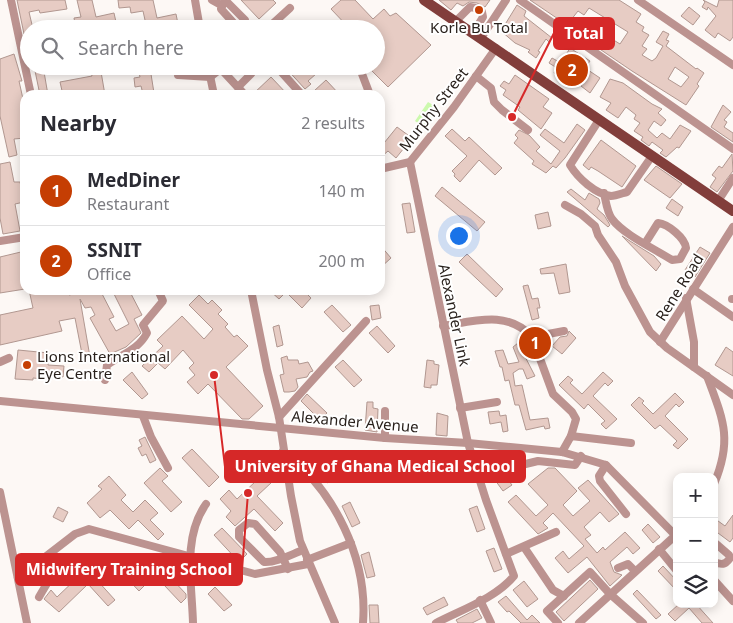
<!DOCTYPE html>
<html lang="en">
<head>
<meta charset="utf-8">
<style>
  :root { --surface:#fff; --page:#f7f7f7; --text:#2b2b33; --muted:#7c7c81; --line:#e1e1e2; --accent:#c53e03 }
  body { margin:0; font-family:"Noto Sans",sans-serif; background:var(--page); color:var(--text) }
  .controls { position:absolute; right:15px; bottom:15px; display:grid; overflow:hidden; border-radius:10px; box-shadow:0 2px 12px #0003 }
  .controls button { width:45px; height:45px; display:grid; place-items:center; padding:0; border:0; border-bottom:1px solid var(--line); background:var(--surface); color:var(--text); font:25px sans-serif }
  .you { position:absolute; left:458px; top:235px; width:18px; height:18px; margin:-12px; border:4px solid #fff; border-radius:50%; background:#1a73e8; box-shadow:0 0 0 8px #1a73e833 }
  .badge { display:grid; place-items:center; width:32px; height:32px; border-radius:50%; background:var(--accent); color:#fff; font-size:16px; font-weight:700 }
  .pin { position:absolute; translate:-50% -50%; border:2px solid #fff; box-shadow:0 1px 5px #0006 }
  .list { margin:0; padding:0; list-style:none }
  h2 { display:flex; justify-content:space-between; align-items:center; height:65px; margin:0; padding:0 20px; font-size:21px }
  h2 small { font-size:16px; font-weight:400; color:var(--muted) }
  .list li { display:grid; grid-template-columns:32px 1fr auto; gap:15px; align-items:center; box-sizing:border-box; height:70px; padding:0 20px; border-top:1px solid var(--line) }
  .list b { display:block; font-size:19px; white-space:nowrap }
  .list p { margin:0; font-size:16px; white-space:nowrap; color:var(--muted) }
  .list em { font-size:16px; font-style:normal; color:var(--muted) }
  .icon { flex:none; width:28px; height:28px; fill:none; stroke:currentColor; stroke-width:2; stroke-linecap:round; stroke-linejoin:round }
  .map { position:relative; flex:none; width:733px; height:623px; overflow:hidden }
  .search { position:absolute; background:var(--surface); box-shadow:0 2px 12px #0003; left:20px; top:20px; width:365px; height:55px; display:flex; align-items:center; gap:12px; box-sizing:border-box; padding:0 18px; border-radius:28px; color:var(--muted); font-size:19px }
  .panel { position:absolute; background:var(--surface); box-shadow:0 2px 12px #0003; left:20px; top:90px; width:365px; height:205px; border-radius:15px }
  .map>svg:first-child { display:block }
</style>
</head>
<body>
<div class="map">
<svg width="733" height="623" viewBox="0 0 733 623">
  <rect width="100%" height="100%" fill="#fdf8f5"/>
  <path fill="#ccf9ad" d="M428,102l10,6 -13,20 -10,-7z"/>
  <g fill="#e7ccc4" stroke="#b19790" fill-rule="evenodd">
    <path d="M17,0h48l2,9 -27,4 -1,-3 -10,2 4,17h-4v3l-5,2z"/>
    <path d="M77,0h15l4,17 18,-4 2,9 8,-1 2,8h-50l-2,-11 7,-1z"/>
    <path d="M118,0h35l4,18 19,-4 3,15h-32l-4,-18 -12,2 -1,-6 -11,1z"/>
    <path d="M241,0h32l3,3 -17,16z"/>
    <path d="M341,0h14l18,19 11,-10 6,7 6,-3 35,32 -43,42 -21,-21h9v-37h-26l-19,-20z"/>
    <path d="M439,0h51l-5,7 -8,-4 -8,-1 -6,4 -6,-3 -6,7z"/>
    <path d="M530,0h89l22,14 -5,8 8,5 -2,4 7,4 -7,11 5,3 -5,6 10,6 4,-3 7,-12 -7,-4 7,-11 6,3 -3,6 3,1 -3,5 30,23 1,-1 7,5 -7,11 2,2 -13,19 -54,-34 -50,-34 2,-4 15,9 5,-8 16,10 8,-12 -39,-24 -5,7 -6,-4 -11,14zM675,67l14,10 -8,10 -13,-8z"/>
    <path d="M703,0l14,7 2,-7h14v37l-3,4 -12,-8 -3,5 -10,-8 11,-14 -8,-9 -1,3 -5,-3 3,-5z"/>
    <path d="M517,5l9,6 -2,5 28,22 -3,4 -3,-3 -8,12 2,1 -4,6 -8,-6 2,-2 -15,-7 -14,-12z"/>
    <path d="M689,7l11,9 -7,9 -12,-9z"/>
    <path d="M570,48l20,13 -5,7 15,10 -10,15 -9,-7 6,-10 -17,-11 -8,13 -8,-5 3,-5 -8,-5 3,-5 9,5z"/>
    <path d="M14,54l8,27h-3l6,27v30l-11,1 3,16 -8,2 -9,-41v-57z"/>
    <path d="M34,66h9l5,29h-8z"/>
    <path d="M90,66h10l5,29h-42l-3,-13 32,-6z"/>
    <path d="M152,66h28l1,4 -16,4v-2l-14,2 3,19 -11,1 -2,-8 -6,1 -1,-9 6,-1 -2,-8z"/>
    <path d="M284,66h41l-17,15 3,3 -6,5z"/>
    <path d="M515,75l34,24 -6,8 9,6 -11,16 -23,-19 2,-3 -17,-12 3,-5 -6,-4 4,-5 5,3z"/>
    <path d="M271,77l17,18h-36z"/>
    <path d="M610,79l13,4 29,21 10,5 -4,4 8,7 -5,6 -7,-5 -6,9 9,8 5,-5 8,6 10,-14 11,6 -12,17 -2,-1 -11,10 -6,-4 3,-3 -11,-8 -3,4 -8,-6 2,-3 -9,-6 6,-8 -6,-4 2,-4 -10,-8 -8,11 -12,-8 5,-7 -11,-6z"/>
    <path d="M326,80l14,15h-22l-4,-4z"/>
    <path d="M723,105l8,7 -7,8 3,2 -3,5 9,6v9l-22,-15z"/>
    <path d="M577,124l8,6 -20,28 -9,10 -3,-2 -7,7 -14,-9 2,-3 -20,-18 4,-5 -3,-3 4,-5 10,5 11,12 -4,4 15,13 9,-13 -20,-16 5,-6 19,14z"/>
    <path d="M397,127l15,11 -16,20 -8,-7 -8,7v-10z"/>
    <path d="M452,129l13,12 4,-4 33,31 -7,7 -16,-15 -19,22 -6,-6 1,-2 -3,-3 15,-15 -22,-20z"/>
    <path d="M601,140l35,26 -14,21 -24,-16 -7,-4 -2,3 -6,-5z"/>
    <path d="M732,154l1,17 -16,21 -7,-5 6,-9 -4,-3 7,-9 3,2z"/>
    <path d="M10,162l4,20h6l4,20 -9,2 5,27 -17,3 -3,-16v-54z"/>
    <path d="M656,166l26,18 -12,14 -26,-18z"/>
    <path d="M442,187l43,35 -8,9 -42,-35z"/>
    <path d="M571,189l14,11 4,-7 10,6 1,4 -3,6 7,6 6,10 -2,2 -41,-35z"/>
    <path d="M672,199l11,8 -5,9 -12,-8z"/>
    <path d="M410,203l5,29 -8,1 -5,-29z"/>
    <path d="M548,212l3,14 -13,3 -3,-14z"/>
    <path d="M622,236l32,20 7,8 -5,7z"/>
    <path d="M380,245l11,13 -11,10z"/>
    <path d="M700,247l10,6 -15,24 -10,-7z"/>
    <path d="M25,251v38l-25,4v-36z"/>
    <path d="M467,254l36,35 -7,8 -37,-35z"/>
    <path d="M566,264l4,28 -11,2 -5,-21 -13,1 -1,-5z"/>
    <path d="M528,285l4,14 6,-1 2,10h-3l2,10 -7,2 -9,-34z"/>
    <path d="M29,290h39l1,5 14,-3 -1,-2h18l14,27 -5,2 7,12 13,-7 -17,-34h17l13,25 -8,4 7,14 -15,14 -16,7 -20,-36 5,-3 -4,-8 -6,1 -5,-9 10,58 -7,2 -8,-41 -16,3 3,10 -62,14v-30l33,-7z"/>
    <path d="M269,290h34l8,8 -9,10 -16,-16 -7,7z"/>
    <path d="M199,295l9,9 4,-4 10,10 -4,4 10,10 -3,3 9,10 3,-2 11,11 -22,21 37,39 -14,13h-7l-34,-35 -10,10 -11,-12 8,-7 -6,-7 5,-5 -11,-13 -18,19 -7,-6 -9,9 -7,-6 21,-20 -6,-6 25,-24 22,23 9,-10 -24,-24z"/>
    <path d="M332,305l19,20 -8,7 -19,-20z"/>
    <path d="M379,305l2,13 -9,2 -2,-14z"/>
    <path d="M279,325l4,20 -6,2 -4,-20z"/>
    <path d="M377,326l18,20 -7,7 -19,-20z"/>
    <path d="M569,331l7,7 -14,16 -10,-8 8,-9 7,-1z"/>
    <path d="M518,343l17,33 -8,3 -4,-10h-4l-6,4 2,13 7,-1 8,35 18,-2 2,10 -5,1 -1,-3 -18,4 -7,-25h-4l-6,-25 -4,1 -3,-14h-2l-5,-16 8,-1 5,14 11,-2 -6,-15z"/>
    <path d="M726,347l7,5v24l-18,-11z"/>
    <path d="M18,350l31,3 -1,12 16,1 -1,11 -19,-1v3l-11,-1v2l-18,-1z"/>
    <path d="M287,356l1,4h10l1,4 9,-2 5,9 -3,1 -3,5 -11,2 2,8 -3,4 -6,1h-5l-4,-17 4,-1 -3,-16z"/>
    <path d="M343,360l19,20 -8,7 -19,-20z"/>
    <path d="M427,360l7,1v3l5,1 -2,20h-6v3l-7,-1z"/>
    <path d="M132,372l16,22 -6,5 -19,-19z"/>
    <path d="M603,372l10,9 -5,5 -3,-3 -12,13 24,23 -11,10 -5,-5 4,-3 -17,-17 -4,5 -25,-24 9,-9 5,4 -3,3 12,11z"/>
    <path d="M675,393l9,9 -5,5 -3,-3 -11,12 23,23 -10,10 -5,-4 4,-4 -17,-16 -5,4 -24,-24 8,-8 5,4 -2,2 11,11z"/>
    <path d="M307,394l20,19 -7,7 -19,-19z"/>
    <path d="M367,402h6v6l5,1 -1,23 -12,-2z"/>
    <path d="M499,411l1,5 6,-1 2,16 -5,1 -2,-10 -11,2 -2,-12z"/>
    <path d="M437,413l11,3 -1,20 -11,-1z"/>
    <path d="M145,437l11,23 -6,3 -4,-9 -4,2 -4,-8 4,-2 -3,-6z"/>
    <path d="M192,449l27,28 -10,10 -27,-29z"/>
    <path d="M244,453l28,29 -15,14 26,27 -8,8 -21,-22 -19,17 -9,-9 5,-6 -11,-12 9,-9 8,9 20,-19 -20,-20z"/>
    <path d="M320,459l14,19 -7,5 -15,-18z"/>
    <path d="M495,463l17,22 -9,6 -16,-22z"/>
    <path d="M160,468l8,8 -6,5 20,21 -11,10 -27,-29z"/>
    <path d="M548,468h7l22,23 -14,14 10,11 17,-15 -12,-13 10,-8 31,34 -10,8 -9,-10 -16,15 7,8 -6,4 12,14 6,-6 2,3 20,-18 15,16 -7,6 -6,-7 -17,15 4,10 8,3 -12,11 -23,-29 -19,16 -13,-15 8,-7 6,8 15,-13 -31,-33 -10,10 5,5 -10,6 -30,-32 8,-7 20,21 12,-11 -20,-21z"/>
    <path d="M109,476l17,19 -5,5 12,12 12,-12 13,13 -8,7 14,14 -6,6 -20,-20 -9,9 -19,-19 -10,8 -13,-15 15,-14 -4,-3z"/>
    <path d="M350,502l10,21 -8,4 -10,-21z"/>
    <path d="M477,506l8,23 -8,3 -8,-23z"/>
    <path d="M58,507l10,5 -5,10 -10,-5z"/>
    <path d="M733,515v23l-3,4 -16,-12v-12l11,8z"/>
    <path d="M648,524l12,13 -7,6 -11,-13z"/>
    <path d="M222,528l25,26 -8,8 -25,-27z"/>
    <path d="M494,548l8,21 -8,3 -8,-21z"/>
    <path d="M369,552l6,24 -8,2 -6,-23z"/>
    <path d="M88,553l16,19 -8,7 19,21 -7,6 -20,-22 -29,28 -15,-13 7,-9 6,7 20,-19 -7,-7z"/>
    <path d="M129,565l17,19 -7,7 -18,-19z"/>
    <path d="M663,566l14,15v10l-19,-20z"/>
    <path d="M171,578l15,16v4l-5,5 -17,-18z"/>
    <path d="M590,580l8,9 -34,32 -8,-9z"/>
    <path d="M524,581l14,18 -11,8 -14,-17z"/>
    <path d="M215,587l17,18 -8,6 -16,-17z"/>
    <path d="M637,590l24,25 -5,4 -23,-25z"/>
    <path d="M506,596l21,24 5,-5 8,8h-19l-12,-12 -2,1 -9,-10z"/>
    <path d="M444,597l4,8 -21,10 -4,-7z"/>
    <path d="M679,604h17l17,19h-11l-13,-15 -14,13 -7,-7z"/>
    <path d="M369,605h9l1,18h-9z"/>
    <path d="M477,609l5,9 -10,5h-14l-2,-3z"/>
  </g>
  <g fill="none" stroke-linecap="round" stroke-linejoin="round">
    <g stroke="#bc9390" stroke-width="8">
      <path d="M11,0l20,95"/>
      <path d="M195,0l5,29"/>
      <path d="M212,0l9,5"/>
      <path d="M520,0l213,149"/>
      <path d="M638,0l95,65"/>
      <path d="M456,21l14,-14 6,1"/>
      <path d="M330,26l2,3"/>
      <path d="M239,29l-18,-20 3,-7 4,1 17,17 1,9"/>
      <path d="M267,29l23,-21"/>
      <path d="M473,33l10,-16 -1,-5"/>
      <path d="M481,38l25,-38"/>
      <path d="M208,66l6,29"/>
      <path d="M276,66l26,29"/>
      <path d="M359,66l11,29"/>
      <path d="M221,69l24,26"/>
      <path d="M178,75l32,2 14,-11"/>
      <path d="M476,76l15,12 3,14 8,8 26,20"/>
      <path d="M238,87l13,-13"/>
      <path d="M599,120l-29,45c8,13 25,29 41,31 5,0 12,-3 16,-4l25,-36"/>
      <path d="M410,162l58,281 18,57 28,76c-18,22 -53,34 -78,47"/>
      <path d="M380,169l30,-7 44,-55 42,-59"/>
      <path d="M604,193c2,9 3,19 8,26 12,16 43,30 60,41l8,-1 6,-11c-1,-10 -18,-24 -28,-25l-12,19"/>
      <path d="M718,201l15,-23"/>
      <path d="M565,205l16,9 14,12 3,9 18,27 9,24 25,46 17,16 66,47"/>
      <path d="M0,241l25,-4"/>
      <path d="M693,289l40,28"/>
      <path d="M251,290l16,80 12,47 12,79 9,45 35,82"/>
      <path d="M686,298l8,44v25"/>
      <path d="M732,299h1"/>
      <path d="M443,326c32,-5 65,-16 89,11l21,57 19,18 4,7 -5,17"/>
      <path d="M532,337l32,-6"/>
      <path d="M660,342l73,-115"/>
      <path d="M0,362l9,-4"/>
      <path d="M707,376c16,43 26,63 7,108"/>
      <path d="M105,380l2,-15c15,-11 31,-15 40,-32l-4,-8 20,-24 -5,-11"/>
      <path d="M0,401l385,37 83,5 94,9 44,13 71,72"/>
      <path d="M460,408l37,-6"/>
      <path d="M143,416l8,21 17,31"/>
      <path d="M279,417l87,-96"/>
      <path d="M385,438v-27"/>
      <path d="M283,451c51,39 85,107 80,172"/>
      <path d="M562,452l9,-16 60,7"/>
      <path d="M606,465l-7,11 1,5 26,33"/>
      <path d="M509,468l29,-7 37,4 6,-9"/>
      <path d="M0,492l27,131"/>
      <path d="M714,542l15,13 1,3c-5,7 -8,7 -16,4"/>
      <path d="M524,547l29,43 11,6"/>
      <path d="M659,549l18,22"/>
      <path d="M506,554l50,-22"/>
      <path d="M307,560l44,-17"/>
      <path d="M40,561l9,19"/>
      <path d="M618,568l10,-4 7,7"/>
      <path d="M288,569l-8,-17 -25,-28 -7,-1 -9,7v7l25,25c12,1 28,-8 39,-12"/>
      <path d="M18,578l57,-44 14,-5 166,45 53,-10"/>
      <path d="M714,580l19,21"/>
      <path d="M39,597l10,-17 14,-14"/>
      <path d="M480,600l11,23"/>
      <path d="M193,623c-1,-39 -11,-85 13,-119"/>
      <path d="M558,623l-11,-12 43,-39 20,22 33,29"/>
      <path d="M579,623l98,-89"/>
    </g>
    <path stroke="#823e3b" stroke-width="10" d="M424,0l309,211"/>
  </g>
  <g fill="#c53e03" stroke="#fff" stroke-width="2">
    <circle cx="479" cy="10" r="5"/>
    <circle cx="27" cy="365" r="5"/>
  </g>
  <g text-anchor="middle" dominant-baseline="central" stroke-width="4" stroke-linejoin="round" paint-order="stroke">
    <g font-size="15" fill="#271f1a" stroke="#fff">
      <text x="479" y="27">Korle Bu Total</text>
      <text x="37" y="356" text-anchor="start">Lions International<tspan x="37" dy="17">Eye Centre</tspan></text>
    </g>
    <g font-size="15" fill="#271f1a" stroke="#fff">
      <text transform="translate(433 109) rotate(-52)">Murphy Street</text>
      <text transform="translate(679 287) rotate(-58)">Rene Road</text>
      <text transform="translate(455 315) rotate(78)">Alexander Link</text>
      <text transform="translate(355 421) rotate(5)">Alexander Avenue</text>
    </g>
  </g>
  <path fill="none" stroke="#d62828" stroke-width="2" d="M512 117L554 33M214 375L225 467M248 493L242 570"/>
  <g fill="#d62828" stroke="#fff" stroke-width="2">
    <circle cx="512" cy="117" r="5"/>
    <circle cx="214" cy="375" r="5"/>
    <circle cx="248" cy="493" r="5"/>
  </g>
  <g fill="#d62828" stroke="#d62828" stroke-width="2">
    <rect x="554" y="18" width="60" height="31" rx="5"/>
    <rect x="225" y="451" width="300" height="31" rx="5"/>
    <rect x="16" y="554" width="226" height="31" rx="5"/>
  </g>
  <g font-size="16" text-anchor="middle" font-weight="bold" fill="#fff">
    <text x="584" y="39">Total</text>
    <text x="375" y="472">University of Ghana Medical School</text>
    <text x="129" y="575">Midwifery Training School</text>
  </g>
</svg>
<div class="controls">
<button>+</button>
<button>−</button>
<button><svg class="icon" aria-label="layers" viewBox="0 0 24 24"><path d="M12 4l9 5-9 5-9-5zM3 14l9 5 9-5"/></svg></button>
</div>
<div class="you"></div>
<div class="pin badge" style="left:535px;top:343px">1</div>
<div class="pin badge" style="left:572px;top:70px">2</div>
<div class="search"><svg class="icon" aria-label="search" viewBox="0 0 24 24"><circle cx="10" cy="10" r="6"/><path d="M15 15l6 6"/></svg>Search here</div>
<section class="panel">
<h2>Nearby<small>2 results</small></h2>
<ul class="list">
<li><span class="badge">1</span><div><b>MedDiner</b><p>Restaurant</p></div><em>140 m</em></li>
<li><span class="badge">2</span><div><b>SSNIT</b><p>Office</p></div><em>200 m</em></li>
</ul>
</section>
</div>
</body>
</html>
